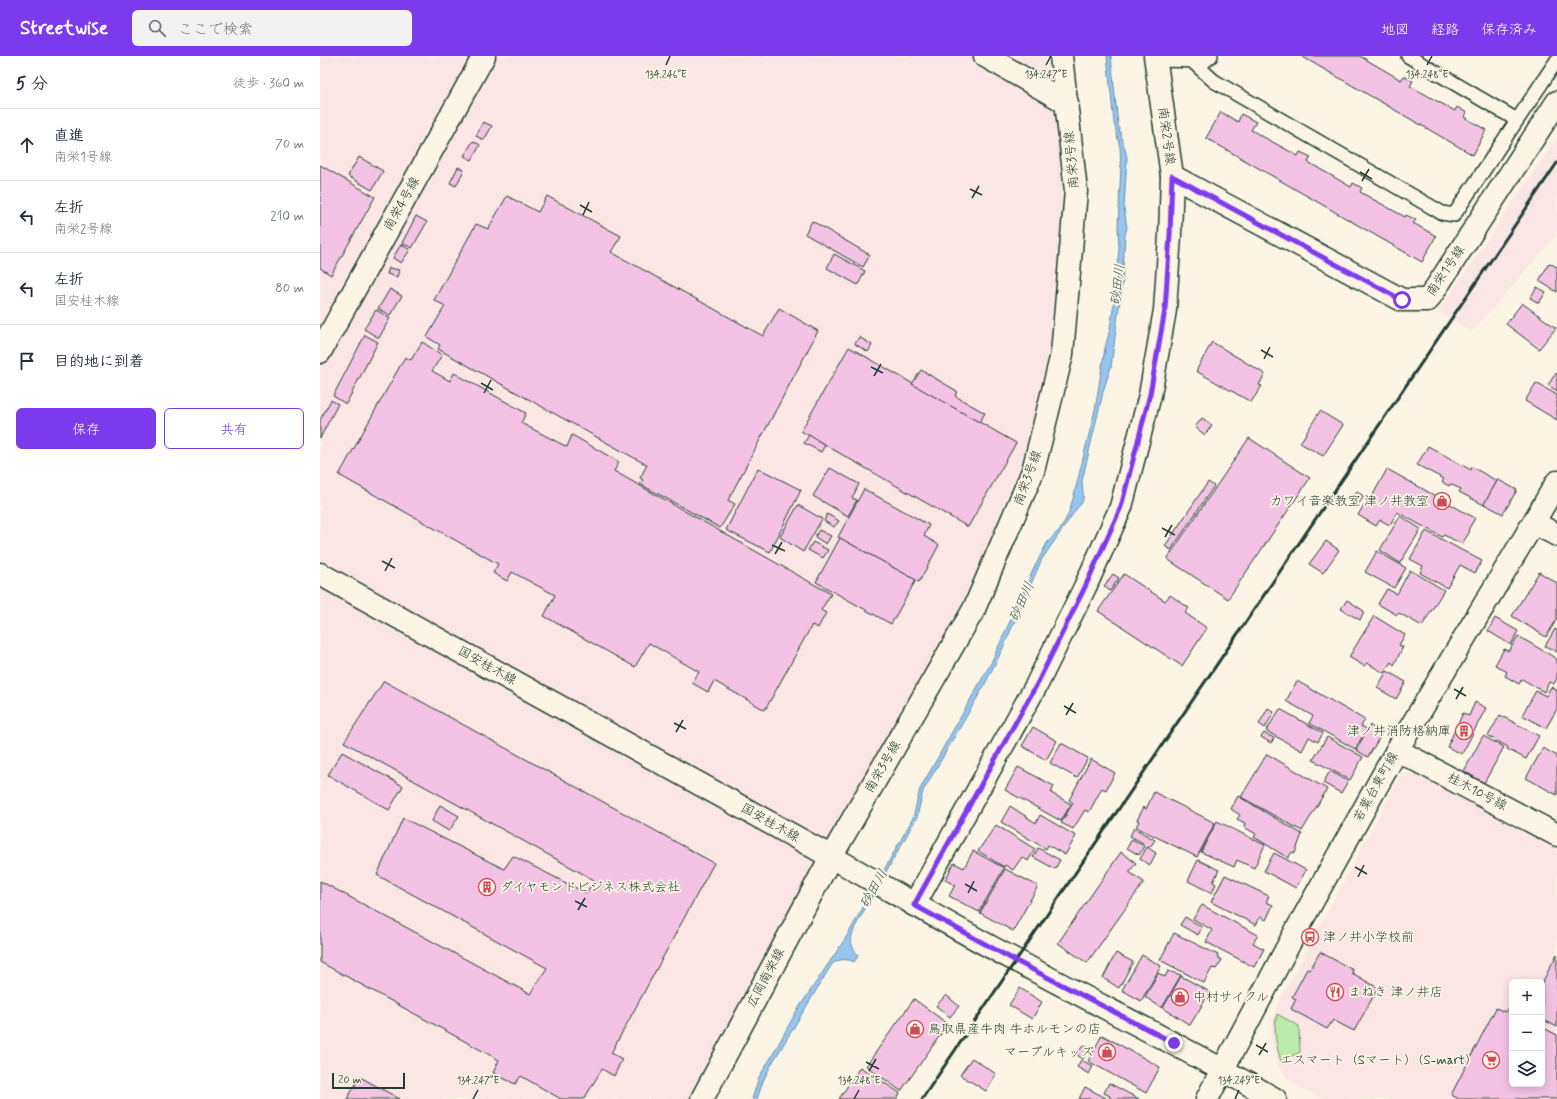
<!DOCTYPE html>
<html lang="ja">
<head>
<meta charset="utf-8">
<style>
  :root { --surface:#fff; --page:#f2f2f3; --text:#1f2937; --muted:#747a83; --line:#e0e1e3; --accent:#7c3aed }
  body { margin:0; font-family:Mynerve,"Klee One",sans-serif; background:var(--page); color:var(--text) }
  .controls { position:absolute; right:12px; bottom:12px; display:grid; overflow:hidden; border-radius:6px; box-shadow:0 2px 10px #0003 }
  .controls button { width:36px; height:36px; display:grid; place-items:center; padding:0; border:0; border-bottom:1px solid var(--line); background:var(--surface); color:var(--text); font:20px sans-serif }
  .scale { position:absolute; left:12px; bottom:10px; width:73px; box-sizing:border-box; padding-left:4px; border:2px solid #1f3d34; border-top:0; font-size:11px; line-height:14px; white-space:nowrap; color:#1f3d34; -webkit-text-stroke:3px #fcf5e5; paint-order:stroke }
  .stop { position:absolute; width:12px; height:12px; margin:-9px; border:3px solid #7c3aed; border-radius:50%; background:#fff }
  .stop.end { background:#7c3aed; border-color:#fff; box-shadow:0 1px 4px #0008 }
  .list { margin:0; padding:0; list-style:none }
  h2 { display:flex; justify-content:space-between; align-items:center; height:52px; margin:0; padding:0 16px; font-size:17px }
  h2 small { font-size:13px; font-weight:400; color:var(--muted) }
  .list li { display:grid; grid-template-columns:26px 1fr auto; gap:12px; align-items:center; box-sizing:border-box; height:72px; padding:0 16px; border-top:1px solid var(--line) }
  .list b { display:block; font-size:15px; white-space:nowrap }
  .list p { margin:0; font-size:13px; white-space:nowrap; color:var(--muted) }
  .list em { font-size:13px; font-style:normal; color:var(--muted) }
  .actions { display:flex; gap:8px; padding:12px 16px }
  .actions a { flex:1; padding:9px 0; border:1px solid var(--accent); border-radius:6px; text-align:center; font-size:14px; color:var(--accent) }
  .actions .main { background:var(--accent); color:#fff }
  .icon { flex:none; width:22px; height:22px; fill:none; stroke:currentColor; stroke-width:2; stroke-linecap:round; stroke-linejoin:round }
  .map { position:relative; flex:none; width:1237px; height:1043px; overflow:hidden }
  header { display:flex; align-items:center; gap:24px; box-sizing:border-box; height:56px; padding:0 20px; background:var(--accent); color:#fff }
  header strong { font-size:19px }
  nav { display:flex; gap:22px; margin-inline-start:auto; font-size:14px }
  .search { width:280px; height:36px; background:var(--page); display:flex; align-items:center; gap:10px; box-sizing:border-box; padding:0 14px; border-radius:6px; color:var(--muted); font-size:15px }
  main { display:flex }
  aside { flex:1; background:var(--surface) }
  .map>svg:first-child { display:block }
</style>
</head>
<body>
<header>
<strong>Streetwise</strong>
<div class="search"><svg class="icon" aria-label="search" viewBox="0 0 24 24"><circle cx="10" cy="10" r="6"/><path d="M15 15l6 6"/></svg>ここで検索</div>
<nav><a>地図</a><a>経路</a><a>保存済み</a></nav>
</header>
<main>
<aside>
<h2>5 分<small>徒歩 · 360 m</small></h2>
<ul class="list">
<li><svg class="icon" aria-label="ahead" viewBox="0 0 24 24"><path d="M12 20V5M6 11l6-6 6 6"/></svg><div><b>直進</b><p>南栄1号線</p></div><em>70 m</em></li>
<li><svg class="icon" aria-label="left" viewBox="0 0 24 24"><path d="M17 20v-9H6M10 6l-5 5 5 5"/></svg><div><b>左折</b><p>南栄2号線</p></div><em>210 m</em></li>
<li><svg class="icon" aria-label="left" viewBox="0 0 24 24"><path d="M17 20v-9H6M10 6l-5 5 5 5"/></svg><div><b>左折</b><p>国安桂木線</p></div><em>80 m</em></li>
<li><svg class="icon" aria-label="arrive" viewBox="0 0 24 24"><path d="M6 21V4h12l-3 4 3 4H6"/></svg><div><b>目的地に到着</b></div></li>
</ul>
<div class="actions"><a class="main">保存</a><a>共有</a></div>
</aside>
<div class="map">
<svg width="1237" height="1043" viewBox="0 0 1237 1043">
  <rect width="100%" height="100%" fill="#fcf5e5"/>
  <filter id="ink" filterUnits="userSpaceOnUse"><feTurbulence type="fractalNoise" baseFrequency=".025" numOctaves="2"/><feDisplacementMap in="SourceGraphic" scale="8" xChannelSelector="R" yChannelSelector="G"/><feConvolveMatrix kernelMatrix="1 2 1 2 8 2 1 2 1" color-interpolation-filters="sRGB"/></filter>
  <g filter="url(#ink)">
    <g fill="#fae6e5" fill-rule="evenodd">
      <path d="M0,0h727l11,72 5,65 -3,95 -5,47 -21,90 -30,94 -49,98 -115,204 -152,278h-368z"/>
      <path d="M1237,82v97l-85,97 -34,-20z"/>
      <path d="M1082,717l15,1 140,74v251h-235l-23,-12 -13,-10 -8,-11 -5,-15 -2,-12 1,-15 5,-18zM1192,926h30v102h-30z"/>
    </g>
    <path fill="#bbecab" stroke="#6d9470" d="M957,958l22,12 1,26 -19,9c-5,-16 -8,-31 -4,-47z"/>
    <path fill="#96c5f1" stroke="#668fa5" d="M787,0h4l7,69 9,32 -3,51 3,20 -2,7 -3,50 -11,82 -7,21 -22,93c0,11 5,20 -5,27l-35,51 -40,91 -18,36 -61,105 -6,26 -61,108c-6,15 -7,17 2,31l-4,6c-8,-4 -15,-3 -22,2l-61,101 -8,16 -6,18h-5l7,-22 13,-21 24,-44 51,-76 66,-118 7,-29 71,-126 43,-95 13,-25 14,-15 7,-13 5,-16 22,-89 10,-62 5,-19 4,-26 5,-55 -1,-21 3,-62 -1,-18 -6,-24z"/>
    <g fill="#f4c3e4" stroke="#1f3d34">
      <path d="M981,0h59l41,24 3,-4 9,5 -3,5 45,25 2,-4 10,6 -3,4 22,13 -13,25z"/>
      <path d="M901,56l17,10 3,-8 15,8 -5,8 47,26 2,-4 11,5 -3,5 43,25 2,-4 9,5 -2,4 45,25 1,-2 10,5 -3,3 23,13 -14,26 -216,-124z"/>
      <path d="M163,66l9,4 -8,14 -8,-4z"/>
      <path d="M153,85l7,4 -8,15 -8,-4z"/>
      <path d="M39,101l24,14 -11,19 -24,-14z"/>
      <path d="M0,109l55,32 -44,78 -11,-7z"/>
      <path d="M138,111l6,3 -8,16 -6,-3z"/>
      <path d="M187,140l31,16 9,-16 74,40 -10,16 152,84 16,-28 39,23 -90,169 7,4 -15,24 -80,-44 3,-4 -3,-2 7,-13 -209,-116 2,-4 -13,-8 18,-31 -11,-6 42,-76 12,5z"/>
      <path d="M96,160l11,6 -15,26 -10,-5z"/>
      <path d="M492,165l58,34 -7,12 -58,-33z"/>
      <path d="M81,188l9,6 -9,13 -8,-5z"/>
      <path d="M514,198l31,17 -7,14 -31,-17z"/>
      <path d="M1229,207l8,4v25l-18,-11z"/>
      <path d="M69,212l10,2 -2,7 -10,-3z"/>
      <path d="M1217,231l9,5 -7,11 -9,-5z"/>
      <path d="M70,233l12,7 -12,19 -12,-6z"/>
      <path d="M1202,247l34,25 -17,21 -33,-25z"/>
      <path d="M56,254l14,8 -11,20 -15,-9z"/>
      <path d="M45,279l13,7 -32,62 -13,-8z"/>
      <path d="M539,281l13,8 -4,7 -13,-8z"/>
      <path d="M102,286l20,13 -10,16 18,10 4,-8 72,40 -5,10 46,24 5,-12 47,27 -5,9 217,123 -10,16 5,3 -8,15 -6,-3 -47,85 -51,-29 -6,11 -16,-9 7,-11 -50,-29 -14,24 -91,-51 11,-21 -43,-23 -5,9 -14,-8 5,-9 -159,-89 66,-118 6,3z"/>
      <path d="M892,286l53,32 -6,11 3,1 -11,16 -55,-31z"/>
      <path d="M529,291l167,96 -48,84 -167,-96z"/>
      <path d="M601,314l36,21 -2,5 30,17 -6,9 -67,-38z"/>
      <path d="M1236,317l1,1v17l-9,-6z"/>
      <path d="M1216,327l21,12v25l-32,-19z"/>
      <path d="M11,344l7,4 -18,34v-18z"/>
      <path d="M1000,355l23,14 -20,31 -23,-13z"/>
      <path d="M882,362l10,7 -7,10 -10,-8z"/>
      <path d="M489,379l16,10 -4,7 -17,-9z"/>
      <path d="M929,382l61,40 -82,121 -61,-40z"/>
      <path d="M1108,390l43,24 1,-3 25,14 -13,24 -25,-13 2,-3 -11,-5 -1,2 -7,-4 2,-3 -27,-14z"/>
      <path d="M438,412l43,22 -31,62 -44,-22z"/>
      <path d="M510,412l29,16 -7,14 5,2 -9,16 -35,-20z"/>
      <path d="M1067,413l88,49 -7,12 2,1 -8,13 -18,-9 -2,2 -45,-25 -7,13 -10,-5 -4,6 -18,-11 6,-10 3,1z"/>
      <path d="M1177,423l20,11 -14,24 -19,-10 13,-23z"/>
      <path d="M888,426l6,4 -43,64 -6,-4z"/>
      <path d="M544,433l65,36 -5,11 15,9 -20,37 -81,-45z"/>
      <path d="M1037,435l7,6 -9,11 -7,-5z"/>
      <path d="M478,449l24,14 -19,33 -23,-15z"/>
      <path d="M507,458l12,7 -5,6 -10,-6z"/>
      <path d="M1080,460l21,13 -21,34 -20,-13z"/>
      <path d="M499,474l12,6 -5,8 -11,-7z"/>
      <path d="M1106,475l56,30 -7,12 -15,-8 -13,23 -27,-15 3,-7 -13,-7z"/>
      <path d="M520,482l76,42 -25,44 -75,-42z"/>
      <path d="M1006,485l13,9 -16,23 -14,-9z"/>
      <path d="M493,486l15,8 -5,8 -15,-8z"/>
      <path d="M1057,495l29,17 -12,20 -29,-16z"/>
      <path d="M1090,514l34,20 -22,36 -23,-13 -2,2 -19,-11 9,-15 10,5z"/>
      <path d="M1219,516l18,11v36l-11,18 -34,-21z"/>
      <path d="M793,518l6,4 -9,13 -6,-5z"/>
      <path d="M804,518l41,27 5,-6 19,13 -4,5 22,15 -25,38 -84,-55z"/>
      <path d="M1027,544l17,11 -4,9 -19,-11z"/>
      <path d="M1054,560l31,19 -6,10 4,2 -9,18 -3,-3 -7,11 -17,-10 -3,3 -15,-9z"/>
      <path d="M1175,562l23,13 -7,14 -23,-14z"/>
      <path d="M1235,573l2,1v22l-12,-6z"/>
      <path d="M1198,580l39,23v19l-3,6 -5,-2 -5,10 -22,-13 -3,5 -14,-8 2,-4 -12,-7 9,-16 5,2z"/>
      <path d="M1067,615l19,11 -10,17 -19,-11z"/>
      <path d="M64,625l330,182 -103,190 11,6 -8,17 -12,-7 -18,30h-23l-40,-23 -6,8 -22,-11 6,-13 -179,-98v-81l210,113 17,-26 -170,-93 26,-57 101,51 9,-13 73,37 8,-13 -250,-138z"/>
      <path d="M977,625l68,39 -4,6 6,3 -12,20 -46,-26 4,-7 -27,-15z"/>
      <path d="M1231,631l6,3v19l-11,19 -24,-13 14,-24 10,5z"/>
      <path d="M1155,646l11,6 -24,46 -15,-7 16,-34 6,3z"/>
      <path d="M948,652l6,4 -9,16 -6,-4z"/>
      <path d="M960,653l43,24 -5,9 -9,-5 -7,14 -36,-20z"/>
      <path d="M1180,659l39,21 -13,23 -19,-10 1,-2 -20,-11z"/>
      <path d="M1050,669l11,10 -13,22 -12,-7z"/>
      <path d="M713,671l24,14 -11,19 -24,-14z"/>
      <path d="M944,677l10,5 -3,5 -10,-6z"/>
      <path d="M1163,680l21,11 -20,36 -20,-12z"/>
      <path d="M1007,681l36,20 -13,23 -37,-20z"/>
      <path d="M741,687l27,15 -11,20 -27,-15z"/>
      <path d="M1223,692l14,8v39l-31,-17z"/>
      <path d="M22,696l61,34 -14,24 -61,-35z"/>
      <path d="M947,698l60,35 -25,42 -61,-34z"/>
      <path d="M771,703l24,14 -9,17 -4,-2 -13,24 -4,-2 -12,19 -12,-6 12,-20 -4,-3z"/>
      <path d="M698,711l36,19 -3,7 20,11 -10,17 -56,-31z"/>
      <path d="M1010,715l18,10 -7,12 -18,-10z"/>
      <path d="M834,736l61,31 -18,34 -61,-30 3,-6 -2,-1 7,-13 2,2z"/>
      <path d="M918,740l64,38 -7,19 -3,-1 -4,6 -34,-21 2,-3 -12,-7 1,-4 -8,-4 3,-4 -9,-6z"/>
      <path d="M120,749l19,11 -10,15 -17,-10z"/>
      <path d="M690,750l26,17 4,-8 36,21 -11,19 -17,-10 -2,4 -45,-27z"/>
      <path d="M897,765l48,24 -11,23 -17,-8 -3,7 -33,-15z"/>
      <path d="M676,769l39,24 -7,12 -6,-4 -9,13 -8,-5 -1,2 -26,-16z"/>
      <path d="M814,772l21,12 -5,7 -20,-11z"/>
      <path d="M812,783l12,7 -5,9 -12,-7z"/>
      <path d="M827,791l9,6 -6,12 -10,-6z"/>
      <path d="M718,792l22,12 -5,9 -22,-12z"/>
      <path d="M653,795l31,17 -25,44 -30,-16 6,-11 -10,-5 9,-17 10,5z"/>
      <path d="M801,796l15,11 -7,9 15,10 -57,81 -29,-20z"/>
      <path d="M954,797l32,17 -10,18 -32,-17z"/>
      <path d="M878,804l21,10 -6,12 3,2 -4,9 -24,-12z"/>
      <path d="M685,813l33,17 -25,45 -33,-18z"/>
      <path d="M905,819l44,21 -3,6 7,3 -7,15 -6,-3 -4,8 -45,-23z"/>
      <path d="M882,849l56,30 -5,8 11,6 -10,18 -48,-25 6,-12 -19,-11z"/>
      <path d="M865,861l17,10 -4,8 -18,-10z"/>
      <path d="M854,877l44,22 -1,2 5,3 -6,9 -4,-1 -8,15 -44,-23z"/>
      <path d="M1000,896l33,18 -1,3 26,15 -24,43 -21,-11 -6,9 -36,-20 5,-10 -4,-2 15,-28 3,1z"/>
      <path d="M796,897l17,9 -14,26 -16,-10z"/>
      <path d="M1237,898v73l-15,-8v-36z"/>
      <path d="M822,899l19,11 -20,35 -19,-11z"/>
      <path d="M848,915l13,4 -19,33 -17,-11 13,-24 7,4z"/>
      <path d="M861,920l29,16 -20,33 -27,-17z"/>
      <path d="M700,932l22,14 -10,17 -23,-14z"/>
      <path d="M626,939l13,11 -9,11 -14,-11z"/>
      <path d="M594,943l34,25 -47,67 -35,-25z"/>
      <path d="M1176,952l9,4 2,-3 5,2v73h30v-57l15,8v64h-98l-8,-4z"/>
      <path d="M782,979l58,32 -14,26 -58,-32z"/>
      <path d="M763,989l6,3 -6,11 -6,-4z"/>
      <path d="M652,1002l24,16 -10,17 -26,-16z"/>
      <path d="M761,1004l12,6 -4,8 -12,-7z"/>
      <path d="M540,1011l40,26 -3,6h-58z"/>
      <path d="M40,1021l40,22h-53z"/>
      <path d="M789,1027l30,16h-30l1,-3 -6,-3z"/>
      <path d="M765,1031l21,11v1h-27z"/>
    </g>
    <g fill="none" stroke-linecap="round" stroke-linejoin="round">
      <g stroke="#1f3d34" stroke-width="16">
        <g id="lane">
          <path d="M1088,0l109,64"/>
          <path d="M835,4l50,1 6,-5"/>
          <path d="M872,5l22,20 228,132 12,2 103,-155"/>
        </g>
      </g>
      <g stroke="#1f3d34" stroke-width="25">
        <g id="street">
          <path d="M665,0l82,47"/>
          <path d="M852,120l230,124h26l129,-198"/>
          <path d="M0,296l164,-296"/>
          <path d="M1214,467l23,12"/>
          <path d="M1077,694l160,85"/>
          <path d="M511,801l143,-248 59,-138 29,-117 14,-163 -15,-135"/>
          <path d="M594,849l123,-221 48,-97 36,-80 29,-112 15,-85 5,-75 2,-59 -17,-120"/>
        </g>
      </g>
      <g stroke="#1f3d34" stroke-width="25">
        <g id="secondary">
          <path d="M0,518l526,291c56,32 112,65 169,95 87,47 174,90 260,139"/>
          <path d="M382,1043l129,-242"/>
          <path d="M887,1043l90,-170 100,-179 128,-213 32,-55"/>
        </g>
      </g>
      <use href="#lane" stroke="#fcf5e5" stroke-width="13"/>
      <use href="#street" stroke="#fcf5e5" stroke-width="22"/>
      <use href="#secondary" stroke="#fcf5e5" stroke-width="22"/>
      <path stroke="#1f3d34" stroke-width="3" d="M602,1043l635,-936"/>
    </g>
  </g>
  <g fill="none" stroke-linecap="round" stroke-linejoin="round" filter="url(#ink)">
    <path stroke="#7c3aed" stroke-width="5" d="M854,987l-158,-82 -102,-56 123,-221 48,-97 36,-80 29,-113 15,-84 5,-75 2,-59 230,124"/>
  </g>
  <path fill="none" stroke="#1f3d34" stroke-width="1.5" d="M346,9l4,-9M726,9l5,-9M1107,9l5,-9M1040,116l12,7M1042,125l7,-12M650,133l12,6M652,142l7,-12M260,149l12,7M263,159l6,-13M941,294l12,7M944,303l6,-12M551,311l12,6M554,320l7,-12M161,327l12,7M164,337l7,-13M842,472l13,7M845,481l7,-12M452,489l13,6M455,498l7,-12M62,505l13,7M65,515l7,-13M1134,633l12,7M1136,643l7,-12M744,650l12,7M746,659l7,-12M354,667l12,6M356,676l7,-12M1035,811l12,7M1038,821l6,-12M645,828l12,7M648,837l6,-12M255,845l12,6M258,854l7,-12M936,989l12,7M939,999l7,-12M546,1006l13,7M549,1015l7,-12M153,1043l5,-9M534,1043l5,-9M915,1043l4,-9"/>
  <defs>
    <g id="shop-ring" transform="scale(0.9)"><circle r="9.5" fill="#fcf5e5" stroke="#d1495b" stroke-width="1.5"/><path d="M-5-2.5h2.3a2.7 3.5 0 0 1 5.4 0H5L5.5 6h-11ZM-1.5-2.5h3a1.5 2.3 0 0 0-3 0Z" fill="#d1495b"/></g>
    <g id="building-ring" transform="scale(0.9)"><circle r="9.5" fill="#fcf5e5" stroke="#d1495b" stroke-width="1.5"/><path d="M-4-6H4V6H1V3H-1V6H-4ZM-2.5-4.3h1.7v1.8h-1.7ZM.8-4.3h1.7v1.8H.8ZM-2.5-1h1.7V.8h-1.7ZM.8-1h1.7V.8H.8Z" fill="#d1495b"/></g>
    <g id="bus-ring" transform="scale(0.9)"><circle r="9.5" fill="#fcf5e5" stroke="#d1495b" stroke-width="1.5"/><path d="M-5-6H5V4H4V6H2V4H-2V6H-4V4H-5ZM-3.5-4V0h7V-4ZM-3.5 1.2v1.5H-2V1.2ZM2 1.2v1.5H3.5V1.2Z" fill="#d1495b"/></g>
    <g id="restaurant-ring" transform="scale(0.9)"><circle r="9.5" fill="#fcf5e5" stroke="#d1495b" stroke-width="1.5"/><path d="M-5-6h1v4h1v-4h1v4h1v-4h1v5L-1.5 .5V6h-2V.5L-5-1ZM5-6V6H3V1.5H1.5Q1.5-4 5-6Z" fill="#d1495b"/></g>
    <g id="supermarket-ring" transform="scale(0.9)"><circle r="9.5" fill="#fcf5e5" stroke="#d1495b" stroke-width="1.5"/><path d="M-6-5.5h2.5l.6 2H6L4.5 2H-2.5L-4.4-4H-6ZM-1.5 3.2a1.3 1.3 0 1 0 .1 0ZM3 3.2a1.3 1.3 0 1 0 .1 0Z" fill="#d1495b"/></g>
  </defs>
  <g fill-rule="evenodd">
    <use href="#shop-ring" x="1122" y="445"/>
    <use href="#building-ring" x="1144" y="675"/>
    <use href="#building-ring" x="167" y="831"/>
    <use href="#bus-ring" x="990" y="881"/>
    <use href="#restaurant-ring" x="1015" y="936"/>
    <use href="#shop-ring" x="860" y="941"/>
    <use href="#shop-ring" x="595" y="973"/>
    <use href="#shop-ring" x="787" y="996"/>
    <use href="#supermarket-ring" x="1171" y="1004"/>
  </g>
  <g text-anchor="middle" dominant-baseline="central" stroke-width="3.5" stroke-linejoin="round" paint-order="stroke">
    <g font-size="13" fill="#1f3d34" stroke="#fcf5e5">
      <text transform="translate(846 80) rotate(82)">南栄2号線</text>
      <text transform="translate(752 104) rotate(-95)">南栄3号線</text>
      <text transform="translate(82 148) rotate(-61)">南栄4号線</text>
      <text transform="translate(1126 215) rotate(-56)">南栄1号線</text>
      <text transform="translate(708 422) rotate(-70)">南栄3号線</text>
      <text transform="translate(167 610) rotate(29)">国安桂木線</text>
      <text transform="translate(563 711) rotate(-60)">南栄3号線</text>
      <text transform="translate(1056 731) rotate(-61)">若葉台東町線</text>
      <text transform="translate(1157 736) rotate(28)">桂木10号線</text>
      <text transform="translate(450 767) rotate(29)">国安桂木線</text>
      <text transform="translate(446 922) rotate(-62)">広岡南栄線</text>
    </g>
    <g font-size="13" fill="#1f3d34" stroke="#fcf5e5" text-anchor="start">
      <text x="1109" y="445" text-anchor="end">カワイ音楽教室 津ノ井教室</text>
      <text x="1131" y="675" text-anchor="end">津ノ井消防格納庫</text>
      <text x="180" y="831">ダイヤモンドビジネス株式会社</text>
      <text x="1003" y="881">津ノ井小学校前</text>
      <text x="1028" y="936">まねき 津ノ井店</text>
      <text x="873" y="941">中村サイクル</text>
      <text x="608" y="973">鳥取県産牛肉 牛ホルモンの店</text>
      <text x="774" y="996" text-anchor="end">マーブルキッズ</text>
      <text x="1158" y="1004" text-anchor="end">エスマート（Sマート）（S-mart）</text>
    </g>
    <g font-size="14" font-style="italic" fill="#37585a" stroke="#fcf5e5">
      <text transform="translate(798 229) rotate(-83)">砂田川</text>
      <text transform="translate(702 546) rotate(-66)">砂田川</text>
      <text transform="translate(554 833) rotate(-61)">砂田川</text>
    </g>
  </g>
  <g font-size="10" text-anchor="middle" fill="#1f3d34" stroke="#fcf5e5" stroke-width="3.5" stroke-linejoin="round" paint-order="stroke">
    <text x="346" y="22">134.246°E</text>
    <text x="726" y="22">134.247°E</text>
    <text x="1107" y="22">134.248°E</text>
    <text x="158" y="1028">134.247°E</text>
    <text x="539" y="1028">134.248°E</text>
    <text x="919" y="1028">134.249°E</text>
  </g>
</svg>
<div class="controls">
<button>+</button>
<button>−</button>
<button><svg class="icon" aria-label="layers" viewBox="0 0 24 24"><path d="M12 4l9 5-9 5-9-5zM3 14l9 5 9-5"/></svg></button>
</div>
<div class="scale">20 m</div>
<div class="stop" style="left:1082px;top:244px"></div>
<div class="stop end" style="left:854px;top:987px"></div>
</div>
</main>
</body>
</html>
